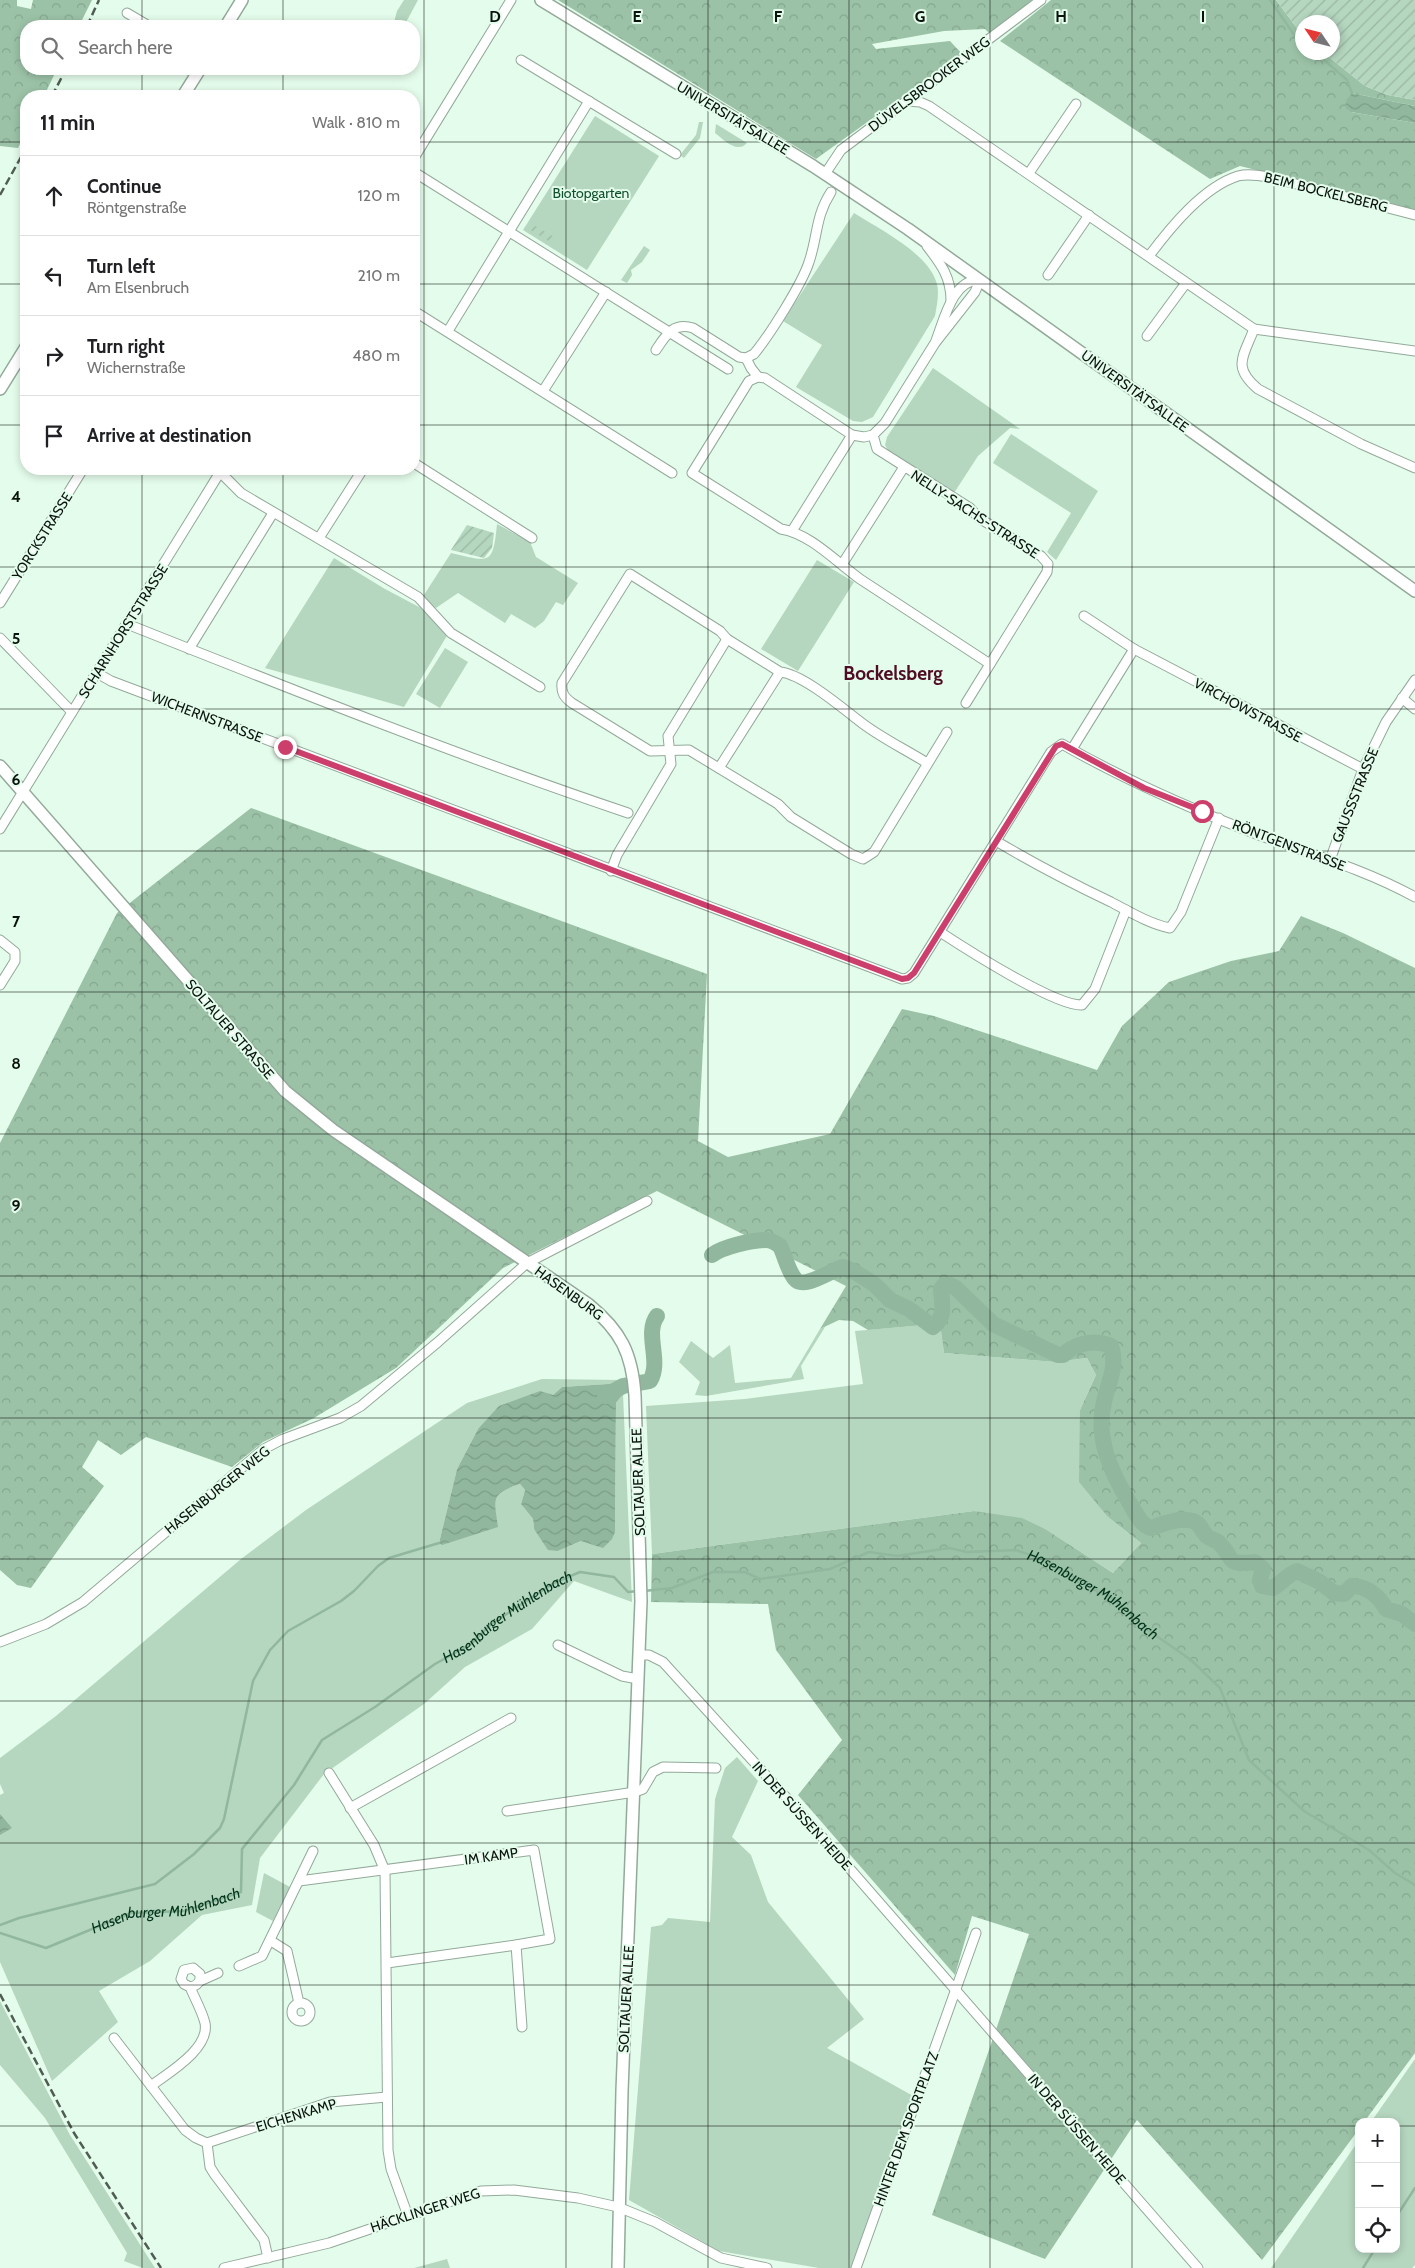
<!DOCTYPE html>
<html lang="en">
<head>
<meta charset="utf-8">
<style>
  :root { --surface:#fff; --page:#f6f6f6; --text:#202124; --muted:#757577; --line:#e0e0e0 }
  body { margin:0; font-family:Cabin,sans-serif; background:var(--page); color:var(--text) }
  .controls { position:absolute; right:15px; bottom:15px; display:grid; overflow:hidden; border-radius:10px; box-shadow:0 2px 8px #0003 }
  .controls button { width:45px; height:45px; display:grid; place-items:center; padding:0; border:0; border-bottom:1px solid var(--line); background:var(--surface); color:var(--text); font:25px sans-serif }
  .compass { position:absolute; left:1295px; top:15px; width:45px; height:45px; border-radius:50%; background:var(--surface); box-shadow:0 2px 8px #0003; rotate:305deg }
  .stop { position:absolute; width:15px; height:15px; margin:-11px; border:4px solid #cc3f6c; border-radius:50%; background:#fff }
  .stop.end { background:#cc3f6c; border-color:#fff; box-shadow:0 1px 5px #0008 }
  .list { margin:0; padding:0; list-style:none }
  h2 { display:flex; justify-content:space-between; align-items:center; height:65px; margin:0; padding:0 20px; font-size:21px }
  h2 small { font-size:16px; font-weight:400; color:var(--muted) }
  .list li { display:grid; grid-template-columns:32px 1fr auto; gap:15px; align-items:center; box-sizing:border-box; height:80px; padding:0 20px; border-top:1px solid var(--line) }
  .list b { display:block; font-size:19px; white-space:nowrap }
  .list p { margin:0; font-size:16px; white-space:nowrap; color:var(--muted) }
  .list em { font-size:16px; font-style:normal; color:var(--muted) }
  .icon { flex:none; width:28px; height:28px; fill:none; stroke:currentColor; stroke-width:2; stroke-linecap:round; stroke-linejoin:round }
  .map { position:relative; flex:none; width:1415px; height:2268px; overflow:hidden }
  .search { position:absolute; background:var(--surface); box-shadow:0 2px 8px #0003; left:20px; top:20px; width:400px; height:55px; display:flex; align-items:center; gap:12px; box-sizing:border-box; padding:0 18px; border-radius:20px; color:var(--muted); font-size:19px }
  .panel { position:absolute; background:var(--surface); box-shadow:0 2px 8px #0003; left:20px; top:90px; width:400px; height:385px; border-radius:20px }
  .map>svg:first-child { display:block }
</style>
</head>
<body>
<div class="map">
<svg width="1415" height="2268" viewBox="0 0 1415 2268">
  <defs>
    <pattern id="forest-crowns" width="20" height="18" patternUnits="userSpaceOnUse" patternTransform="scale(1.25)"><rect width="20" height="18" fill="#9bc2a7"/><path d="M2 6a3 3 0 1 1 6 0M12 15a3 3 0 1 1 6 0" fill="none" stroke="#84a68f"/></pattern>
    <pattern id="garden-furrows" width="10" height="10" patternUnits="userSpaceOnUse" patternTransform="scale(1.25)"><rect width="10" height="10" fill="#b5d6bf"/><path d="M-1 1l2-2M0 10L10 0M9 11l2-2" fill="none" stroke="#9ab7a3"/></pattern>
    <pattern id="water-waves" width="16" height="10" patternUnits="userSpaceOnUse" patternTransform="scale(1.25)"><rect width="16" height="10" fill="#91b89e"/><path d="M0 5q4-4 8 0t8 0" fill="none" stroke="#7c9d87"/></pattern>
  </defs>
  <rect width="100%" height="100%" fill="#e4fceb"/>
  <g fill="#b5d6bf">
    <path d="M404,0h14l-14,26h-11l4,-15z"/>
    <path d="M595,116l64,40 -72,114 -64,-40z"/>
    <path d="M699,122h4l-3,16 -16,20 -4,-3 16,-20z"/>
    <path d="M716,124l31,19c-10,11 -23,-3 -32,-10z"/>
    <path d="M854,213c25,16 72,39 82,68 4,11 1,23 -1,35l-62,101 -11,5 -9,-1 -57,-34 26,-42 -39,-24z"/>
    <path d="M644,246l6,4 -8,12 -11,8 1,5 -5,8 -6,-3z"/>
    <path d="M933,368l87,61 -10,-1 -32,28 -24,37 -65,-41 -4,-7 2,-8z"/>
    <path d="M1011,434l87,57 -42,69 -9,-8 24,-39 -78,-50z"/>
    <path d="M497,524l33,18 6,15 42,26 -15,22 -7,-3 -12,19 -9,7 -24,-14 -6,9 -47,-30 -22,15 -14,-10 29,-45c39,9 42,13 46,-29z"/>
    <path d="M334,558l51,31 36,19 27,26 -44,73 -139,-39z"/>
    <path d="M817,560l37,22 -56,89 -37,-22z"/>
    <path d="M445,648l23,14 -28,46 -24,-14z"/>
    <path d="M924,1325l17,6 3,22 111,9 32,-4 9,17 -16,35 28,107 33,26 -28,30 -66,-43 -73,-19 -322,43 -6,-148 99,-7 118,-15 -8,-53z"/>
    <path d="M825,1327l-24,39 3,13 -98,17 -11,-1 5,-13 -21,-20 12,-21 22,17 17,-13 5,38 56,-5 29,-49z"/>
    <path d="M542,1379l81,1v3l-61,4 -9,8 -75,34 -21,40 -18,74 55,-42 6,-10 20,-7 5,6 -4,14 12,15 1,10 24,22 23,-10 34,-9 1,-129 7,-9 9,208 -58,-21 -42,48 -67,38 -41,37 -100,70 -64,84 -8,47 -50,10 -52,46 -51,30 19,31 -66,59 -52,-119v-167l4,-2 -4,-9v-26l56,-42 185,-157 65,-49 161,-107z"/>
    <path d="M737,1757l21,24 -26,56 19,18 17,47 96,117 -37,29 88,49 -62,171h-34l-100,-17 -90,-51 22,-273 11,-2 6,-7 42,4 5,-123 10,-31z"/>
    <path d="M264,1873l26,14 -17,34 -17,-9z"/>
    <path d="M0,2001l70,134 85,133h-12l-19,-7 3,-8 -82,-135 -45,-53z"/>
    <path d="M1415,2059v206l-3,3h-141l88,-128v109h37v-127h-25z"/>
    <path d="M447,2259l3,9h-36z"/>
  </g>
  <g fill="url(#forest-crowns)">
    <path d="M0,0h17v6l14,3 2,-9h59l-13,26h-53v43h31l-13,27h-18v36l-8,16 -18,-2z"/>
    <path d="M558,0h476l-45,33 -4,-4 -41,2 -72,13 4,5 74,-8 12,13 -146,105z"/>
    <path d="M1051,0h225l26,35v17l22,1 41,33 23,9 27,5v6l-63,-13 -1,19 64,11v87l-175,-44 -30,13 -210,-138z"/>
    <path d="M251,808l456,166 -9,167 30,16 102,-23 72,-125 32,7 163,54 25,-44 47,-44 62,-21 48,-10 22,-35 42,17 72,35v1085l-51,69h-5v7l-97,131 -125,-140 -92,139 -113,-44 97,-281 -57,-18 -17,59 -157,-180 44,-55 -66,-90 -8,-46 -117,-2 1,-48 322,-43 48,7 25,12 66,43 28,-30 -33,-26 -29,-35 1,-72 16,-35 -9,-17 -32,4 -111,-9 -3,-22 -17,-6 -56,5 -15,-9 -14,-1 -19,9 26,-43 -189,-95 -154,77 -107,100 -82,50 -51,24 -31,25 -86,-30 -25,18 -23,-15 -16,27 22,19 -73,102 -14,-3 -17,-15v-427l117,-230z"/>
  </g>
  <g fill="url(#garden-furrows)">
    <path d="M1276,0h139v100l-27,-5 -23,-9 -41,-33 8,-1v-30h-30v13z"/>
    <path d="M532,224l22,13 -4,5 -21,-13z"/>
    <path d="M467,525l27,8 -2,15 -8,10 -33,-8z"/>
  </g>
  <g fill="url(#water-waves)">
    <path d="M1352,93l63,13v17l-64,-11 -6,-6 2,-7z"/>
    <path d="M623,1383v11l-7,9 -1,129 -3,7 -9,9 -22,-7 -23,10 -10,-1 -14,-21 -1,-10 -12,-15 4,-14 -5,-6c-30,10 -26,14 -22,43l-56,18 -3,-2 18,-74 21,-40 21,-23 41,-15 13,4 9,-8z"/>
    <path d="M0,1814l12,14 -12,7z"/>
  </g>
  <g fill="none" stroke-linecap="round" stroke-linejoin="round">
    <g stroke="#91b89e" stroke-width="2.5">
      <path d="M1270,0l25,36 7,6"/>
      <path d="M1315,52l32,28 5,13"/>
      <path id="s1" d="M644,1591l28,-3 41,-16h32l15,7 70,-10 39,-17 28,4 52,-8 18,4 49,-2 25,9 73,40 34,31 43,30 29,28 29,72 55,51 65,39 26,23 20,12"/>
      <path d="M0,1925l19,-7 136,-34 39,-30 26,-26 4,-9 29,-138 17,-31 18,-19 53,-30 13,-10 24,-25 11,-8 50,-15"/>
      <path id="s2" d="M0,1933l46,15 85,-35 53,-2 57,-19 1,-43 52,-64 28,-45 53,-33 60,-43 36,-20 20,-20 63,-41 26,-11 34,5 14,15 10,-1"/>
      <path d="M1396,2217l19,-29"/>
      <path d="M1363,2268l12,-19"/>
    </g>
    <g stroke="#91b89e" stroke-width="16">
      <path d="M712,1255c10,-8 40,-15 54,-15 5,0 10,3 14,6 5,10 8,25 15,33 9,11 36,-9 48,-12l12,5 19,12 16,16 19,9 24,18c13,-10 9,-22 8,-38l3,-4h6l6,3 37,36 65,31h5c13,-12 31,-16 48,-9 7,20 -3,37 -7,56 -9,36 7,70 25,100 6,9 11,23 22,26 12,-4 29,-11 42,-7 7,2 8,8 12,13 3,5 9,5 13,8 18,16 5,24 37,20l8,7 -3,11 2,6 11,2c9,-5 15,-14 24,-17l23,11 14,11 10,1 8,-8c15,0 28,11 34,23l16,5 13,10"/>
      <path d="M605,1396l18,-10 27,-5c12,-20 -6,-47 7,-65"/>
    </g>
    <g stroke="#93a99a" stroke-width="11">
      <g id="street">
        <path d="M127,13l22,13"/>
        <path d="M521,60l155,94"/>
        <path d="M907,101l13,1 9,4 325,223 161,22"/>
        <path d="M414,158l97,-158"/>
        <path d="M414,172l314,197"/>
        <path d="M1029,173l47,-69"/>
        <path d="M825,174l16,-24 200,-150"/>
        <path d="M927,246c14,18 24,31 24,55"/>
        <path d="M1149,256c21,-28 54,-69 89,-80 11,-3 24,0 35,2l142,37"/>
        <path d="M1048,275l41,-60"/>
        <path d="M414,311l258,162"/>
        <path d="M1254,329c-11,28 -22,38 4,60l103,55 54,24"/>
        <path d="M448,331l141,-230"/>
        <path d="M1147,336l39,-53"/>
        <path d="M935,343c9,-22 17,-64 45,-63l-5,12 -40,51 -50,80 -12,12 -9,2 -12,-2 -87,-57 -7,-1 -9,4 -57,92 89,56c30,5 55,33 79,50l130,85"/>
        <path d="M656,350c10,-15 17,-28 37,-22l46,29 7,1 8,-4c15,-18 48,-70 55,-92 9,-26 6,-45 22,-70"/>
        <path d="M746,358l5,10 7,9"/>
        <path d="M543,391l63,-99"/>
        <path d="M873,435l4,14 93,59 9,10 62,38 7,8 -1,8 -81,131"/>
        <path d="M414,463l118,75"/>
        <path d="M220,472l21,21 177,104 33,36 89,54"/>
        <path d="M792,531l60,-96"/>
        <path d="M319,538l44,-69"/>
        <path d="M843,563l61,-96"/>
        <path d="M0,603l83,-134"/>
        <path d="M1084,616l50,33 229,120"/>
        <path d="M127,624c166,66 332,132 501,189"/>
        <path d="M0,638l72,74"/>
        <path d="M189,649l84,-136"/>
        <path d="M97,673l14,8 791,298 6,-1 6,-5 137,-221 11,-8c63,36 129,65 197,91 52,19 107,35 156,62"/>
        <path d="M1402,698l13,11"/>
        <path d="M1072,749l62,-100"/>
        <path d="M927,763c-22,-14 -48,-26 -69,-43 -18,-14 -56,-46 -78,-48l-53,-33 -7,-8 -90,-57 -68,109c-1,10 2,14 10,20l78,48 39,-1 89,54 13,13 60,37 12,5 11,-7 73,-120"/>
        <path d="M719,768l61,-96"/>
        <path d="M0,829l222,-360"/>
        <path d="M996,841c37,22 75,42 115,61 19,10 39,22 59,26l11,-16 38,-94"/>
        <path d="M1330,860l33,-91 23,-47 29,-42"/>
        <path d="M611,871l6,-16 54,-91 -3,-28 59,-97"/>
        <path d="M940,932c26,17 115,74 142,73l13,-16 31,-79"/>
        <path d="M0,940l15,12v9l-15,24"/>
        <path d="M0,1642l46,-18 37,-22 181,-153 17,-9 59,-22 21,-12 77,-64 89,-79 120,-62"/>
        <path d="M558,1645l64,31 16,3"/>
        <path d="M639,1655h10l14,7 160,176 375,430"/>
        <path d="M329,1773l45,72 11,26 3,279 3,19 17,47"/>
        <path d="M350,1808l161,-90"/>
        <path d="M507,1811l128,-19 8,-3 10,-17 10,-5 53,1"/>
        <path d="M299,1881l235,-31 16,89 -34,6 -129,18"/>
        <path d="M271,1941l16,10 12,52"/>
        <path d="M516,1945l6,82"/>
        <path d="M239,1966l23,-10 51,-105"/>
        <path d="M200,1981l18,-8"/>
        <circle cx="301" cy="2012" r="9"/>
        <path d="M114,2038l71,92 11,8 11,5 3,24 5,8 49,65 4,18"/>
        <path d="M151,2086c17,-13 59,-37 54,-63 -3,-12 -10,-24 -15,-36l-6,-3 -3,-5 3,-9 9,-2 7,6c1,8 -3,12 -10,13"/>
        <path d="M207,2143l123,-41 57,-5"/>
        <path d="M224,2268l105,-25 152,-52 33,-1 64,8 40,9 37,15 66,36 46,10"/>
        <path d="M856,2268l120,-335"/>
      </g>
    </g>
    <g stroke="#93a99a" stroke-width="14">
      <g id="secondary">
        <path d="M541,0l272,166 95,63 507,362"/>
        <path d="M226,26l16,-26"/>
        <path d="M183,96l17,-27"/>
        <path d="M0,389l26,-42"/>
        <path d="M0,766l285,325 48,39 255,174c33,27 44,49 47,91l6,206 -19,490 -4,177"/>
      </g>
    </g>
    <use href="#street" stroke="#fff" stroke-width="9"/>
    <use href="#secondary" stroke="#fff" stroke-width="11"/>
    <g stroke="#505d53" stroke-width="2.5" stroke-dasharray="8 4" stroke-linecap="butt">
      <path d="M87,26l12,-26"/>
      <path d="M52,96l14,-27"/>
      <path d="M0,195l26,-47"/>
      <path d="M0,1994l74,139 87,135"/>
    </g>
  </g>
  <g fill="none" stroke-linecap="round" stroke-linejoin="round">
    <path stroke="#cc3f6c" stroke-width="6" d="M285,747l617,232 6,-1 6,-5 142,-227 6,-2 82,44 58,23"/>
  </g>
  <path fill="none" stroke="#0b130d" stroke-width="1" stroke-opacity="0.55" d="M142,0v26M283,0v26M424,0v2268M566,0v2268M708,0v2268M849,0v2268M990,0v2268M1132,0v2268M1274,0v2268M142,69v27M283,69v27M0,142h26M414,142h1001M0,284h26M414,284h1001M0,425h26M414,425h1001M142,469v1799M283,469v1799M0,567h1415M0,709h1415M0,851h1415M0,992h1415M0,1134h1415M0,1276h1415M0,1418h1415M0,1559h1415M0,1701h1415M0,1843h1415M0,1985h1415M0,2126h1359M1396,2126h19"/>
  <g text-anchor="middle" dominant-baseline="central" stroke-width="4" stroke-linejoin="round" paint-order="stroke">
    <g font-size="14" fill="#0b130d" stroke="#e4fceb">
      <text transform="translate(929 84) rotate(-37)">DÜVELSBROOKER WEG</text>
      <text transform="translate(733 118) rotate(31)">UNIVERSITÄTSALLEE</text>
      <text transform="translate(1326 192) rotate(14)">BEIM BOCKELSBERG</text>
      <text transform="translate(1135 391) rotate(36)">UNIVERSITÄTSALLEE</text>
      <text transform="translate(975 514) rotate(33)">NELLY-SACHS-STRASSE</text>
      <text transform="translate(42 536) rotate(-58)">YORCKSTRASSE</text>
      <text transform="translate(123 631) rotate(-58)">SCHARNHORSTSTRASSE</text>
      <text transform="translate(1248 710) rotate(28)">VIRCHOWSTRASSE</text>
      <text transform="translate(207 717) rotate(21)">WICHERNSTRASSE</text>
      <text transform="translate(1355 795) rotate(-68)">GAUSSSTRASSE</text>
      <text transform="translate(1289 845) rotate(21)">RÖNTGENSTRASSE</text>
      <text transform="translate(230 1029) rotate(49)">SOLTAUER STRASSE</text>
      <text transform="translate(569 1293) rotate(36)">HASENBURG</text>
      <text transform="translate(638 1482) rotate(-92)">SOLTAUER ALLEE</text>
      <text transform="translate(217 1490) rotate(-39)">HASENBURGER WEG</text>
      <text transform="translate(802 1816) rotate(48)">IN DER SÜSSEN HEIDE</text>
      <text transform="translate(491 1856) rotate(-8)">IM KAMP</text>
      <text transform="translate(626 1999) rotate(-87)">SOLTAUER ALLEE</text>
      <text transform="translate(296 2115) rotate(-17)">EICHENKAMP</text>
      <text transform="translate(906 2129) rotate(-70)">HINTER DEM SPORTPLATZ</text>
      <text transform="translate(1077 2129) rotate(49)">IN DER SÜSSEN HEIDE</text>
      <text transform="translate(425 2210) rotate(-18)">HÄCKLINGER WEG</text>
    </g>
    <g font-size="14" fill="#10502e" stroke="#e4fceb">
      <text x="591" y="193">Biotopgarten</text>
    </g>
    <g font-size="15" font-style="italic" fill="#01331a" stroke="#e4fceb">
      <text stroke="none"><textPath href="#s1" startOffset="472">Hasenburger Mühlenbach</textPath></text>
      <text stroke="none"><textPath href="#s2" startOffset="655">Hasenburger Mühlenbach</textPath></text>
      <text stroke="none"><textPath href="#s2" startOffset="175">Hasenburger Mühlenbach</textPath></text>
    </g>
    <g font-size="19" font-weight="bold" fill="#500c24" stroke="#e4fceb">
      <text x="893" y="673">Bockelsberg</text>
    </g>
  </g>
  <g font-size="16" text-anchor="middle" font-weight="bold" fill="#0b130d" stroke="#e4fceb" stroke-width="4" stroke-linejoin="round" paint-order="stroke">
    <text x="495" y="22">D</text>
    <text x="637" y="22">E</text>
    <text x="778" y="22">F</text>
    <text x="920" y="22">G</text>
    <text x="1061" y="22">H</text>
    <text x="1203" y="22">I</text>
    <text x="16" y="502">4</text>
    <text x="16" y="644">5</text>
    <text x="16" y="785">6</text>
    <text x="16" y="927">7</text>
    <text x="16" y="1069">8</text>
    <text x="16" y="1211">9</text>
  </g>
</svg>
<div class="controls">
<button>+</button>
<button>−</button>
<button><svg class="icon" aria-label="locate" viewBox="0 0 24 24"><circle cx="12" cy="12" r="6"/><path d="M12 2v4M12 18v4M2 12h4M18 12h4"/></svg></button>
</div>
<svg class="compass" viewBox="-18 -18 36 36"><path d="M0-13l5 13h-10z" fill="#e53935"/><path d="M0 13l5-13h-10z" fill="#757577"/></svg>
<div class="stop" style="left:1202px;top:811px"></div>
<div class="stop end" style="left:285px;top:747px"></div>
<div class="search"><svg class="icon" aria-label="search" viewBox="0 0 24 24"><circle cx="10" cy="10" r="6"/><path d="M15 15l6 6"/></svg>Search here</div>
<section class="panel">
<h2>11 min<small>Walk · 810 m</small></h2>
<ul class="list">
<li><svg class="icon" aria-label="ahead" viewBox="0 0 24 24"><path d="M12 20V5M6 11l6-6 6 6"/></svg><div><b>Continue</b><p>Röntgenstraße</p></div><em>120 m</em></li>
<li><svg class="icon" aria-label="left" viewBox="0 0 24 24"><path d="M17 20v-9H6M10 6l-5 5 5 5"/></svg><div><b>Turn left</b><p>Am Elsenbruch</p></div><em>210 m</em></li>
<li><svg class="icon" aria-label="right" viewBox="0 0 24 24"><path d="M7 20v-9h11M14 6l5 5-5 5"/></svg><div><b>Turn right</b><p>Wichernstraße</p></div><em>480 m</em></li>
<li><svg class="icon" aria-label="arrive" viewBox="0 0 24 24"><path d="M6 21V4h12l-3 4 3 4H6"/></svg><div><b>Arrive at destination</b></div></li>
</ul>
</section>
</div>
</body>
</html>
